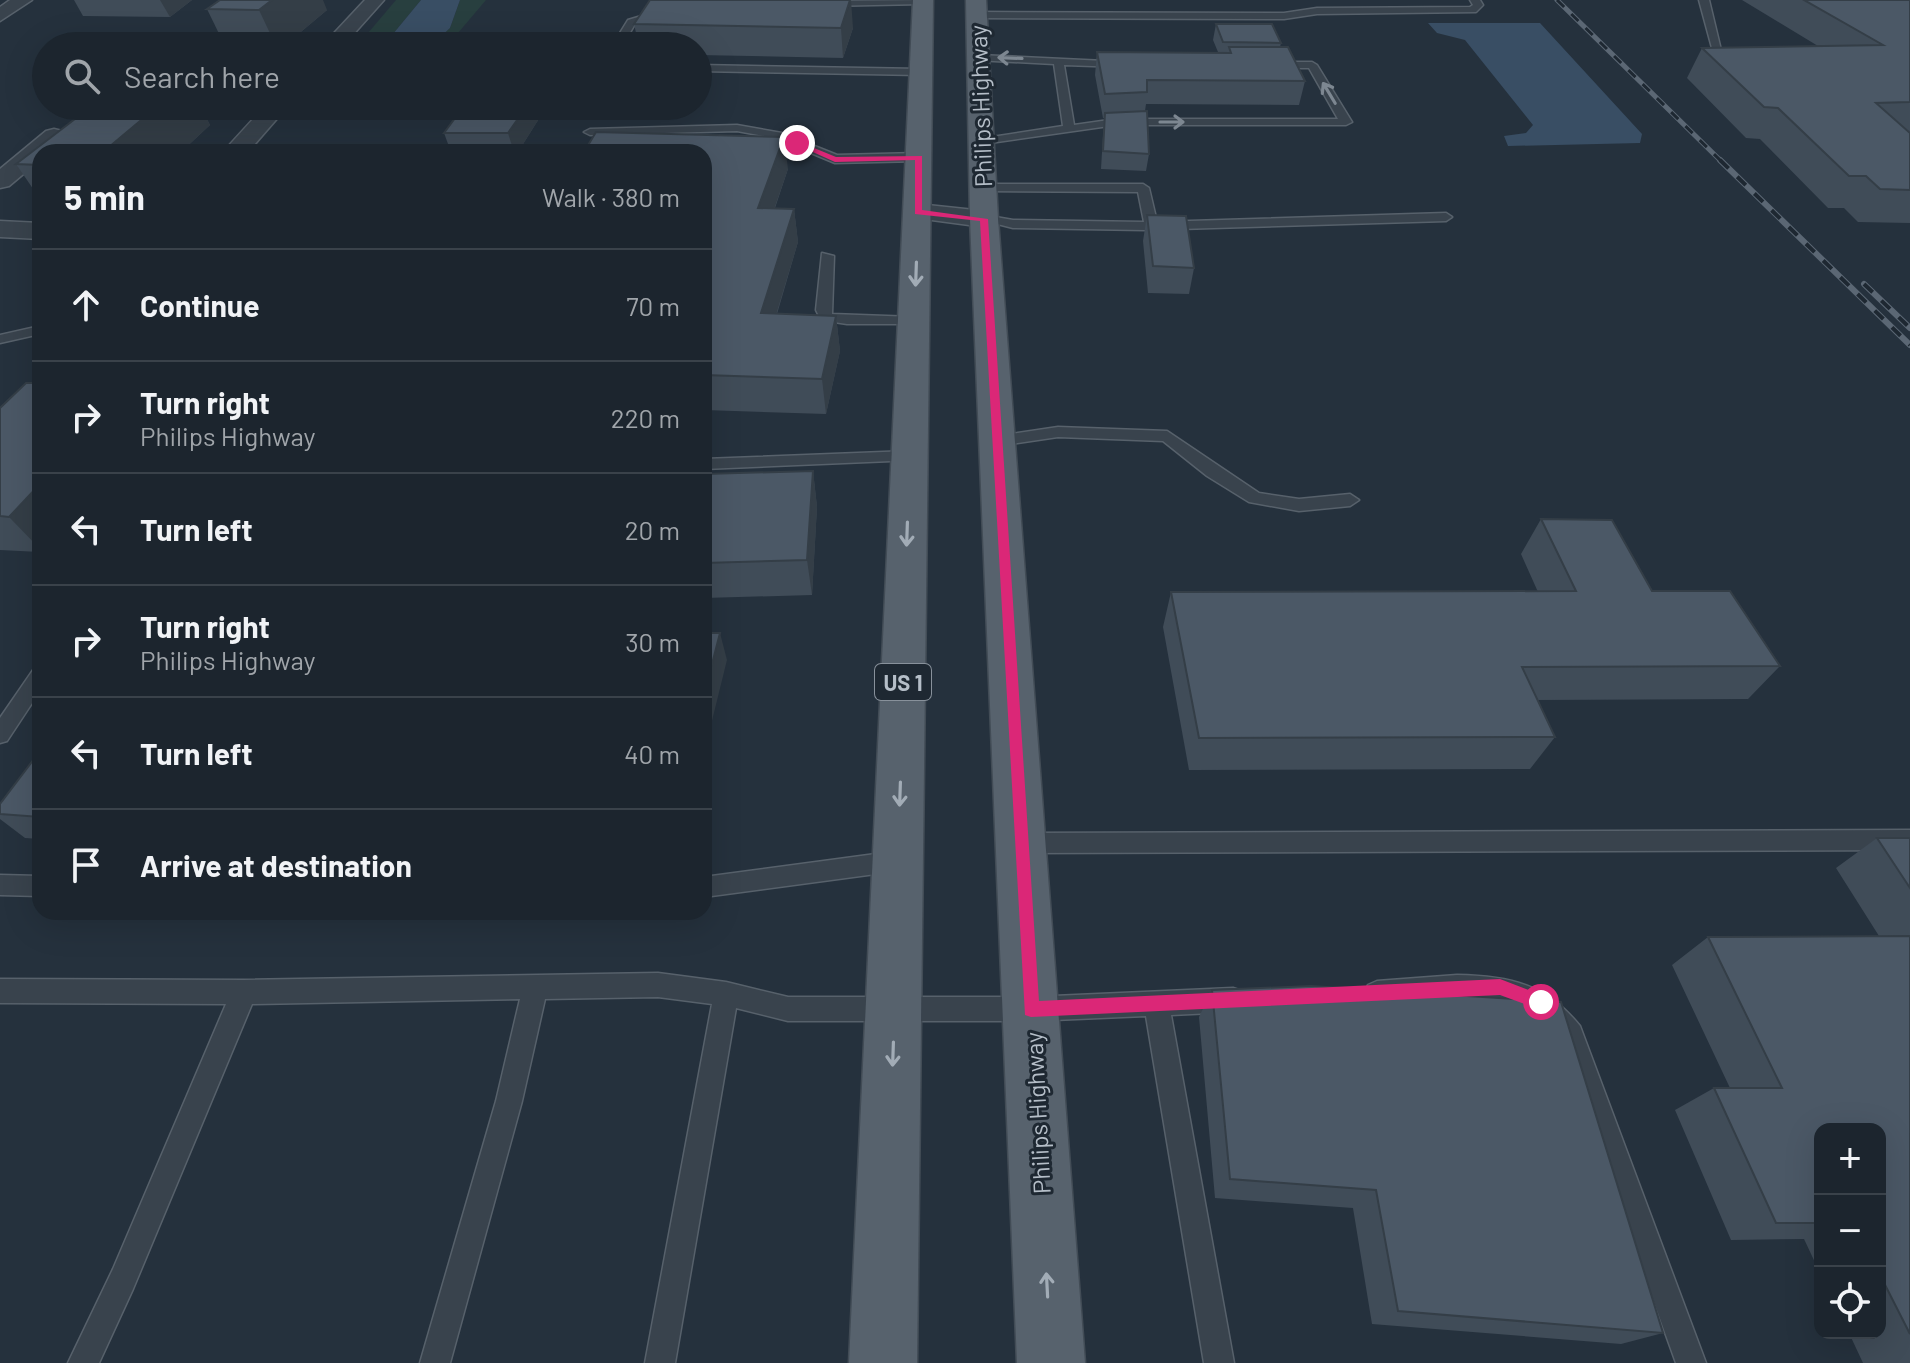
<!DOCTYPE html>
<html lang="en">
<head>
<meta charset="utf-8">
<style>
  :root { --surface:#1c252e; --page:#29313a; --text:#f1f3f6; --muted:#a0a5aa; --line:#3a424a }
  body { margin:0; font-family:Barlow,sans-serif; background:var(--page); color:var(--text) }
  .controls { position:absolute; right:24px; bottom:24px; display:grid; overflow:hidden; border-radius:16px; box-shadow:0 8px 32px #0002 }
  .controls button { width:72px; height:72px; display:grid; place-items:center; padding:0; border:0; border-bottom:2px solid var(--line); background:var(--surface); color:var(--text); font:40px sans-serif }
  .stop { position:absolute; width:24px; height:24px; margin:-18px; border:6px solid #db2777; border-radius:50%; background:#fff }
  .stop.end { background:#db2777; border-color:#fff; box-shadow:0 2px 8px #0008 }
  .list { margin:0; padding:0; list-style:none }
  h2 { display:flex; justify-content:space-between; align-items:center; height:104px; margin:0; padding:0 32px; font-size:34px }
  h2 small { font-size:26px; font-weight:400; color:var(--muted) }
  .list li { display:grid; grid-template-columns:52px 1fr auto; gap:24px; align-items:center; box-sizing:border-box; height:112px; padding:0 32px; border-top:2px solid var(--line) }
  .list b { display:block; font-size:30px; white-space:nowrap }
  .list p { margin:0; font-size:26px; white-space:nowrap; color:var(--muted) }
  .list em { font-size:26px; font-style:normal; color:var(--muted) }
  .icon { flex:none; width:44px; height:44px; fill:none; stroke:currentColor; stroke-width:2; stroke-linecap:round; stroke-linejoin:round }
  .map { position:relative; flex:none; width:1910px; height:1363px; overflow:hidden }
  .search { position:absolute; background:var(--surface); box-shadow:0 8px 32px #0002; left:32px; top:32px; width:680px; height:88px; display:flex; align-items:center; gap:20px; box-sizing:border-box; padding:0 28px; border-radius:44px; color:var(--muted); font-size:30px }
  .panel { position:absolute; background:var(--surface); box-shadow:0 8px 32px #0002; left:32px; top:144px; width:680px; height:776px; border-radius:24px }
  .map>svg:first-child { display:block }
</style>
</head>
<body>
<div class="map">
<svg width="1910" height="1363" viewBox="0 0 1910 1363">
  <rect width="100%" height="100%" fill="#25313d"/>
  <g fill="#283f3f">
    <path d="M396,0h25l-38,46h-26z"/>
    <path d="M460,0h26l-39,46h-16l19,-18z"/>
  </g>
  <g fill="#394e64">
    <path d="M421,0h39l-10,28 -19,18h-48z"/>
    <path d="M1428,23h112l102,111 -2,9 -132,3 -4,-10 22,-3 7,-8 -68,-85 -28,-7z"/>
  </g>
  <g fill="none" stroke-linecap="round" stroke-linejoin="round">
    <g stroke="#57616b" stroke-width="3">
      <g id="service">
        <path d="M1470,0h10l3,5 -7,7 -159,2 -33,5 -307,-1 -5,-3 5,-3 307,1 33,-5 153,-1 3,-2z"/>
        <path d="M1699,0h10l12,50 -9,-2z"/>
        <path d="M821,1l106,-1 1,1 -5,3 -99,2z"/>
        <path d="M665,9l3,5 -33,10 -13,22h-10l16,-26z"/>
        <path d="M979,55l147,7v4l-4,1 -58,-2 10,60 42,-6h222l-29,-51h-39l-5,-3 5,-3h42l5,3 35,57 -6,3h-230l-133,19 -4,-1v-4l84,-13 -9,-62 -79,-4v-4z"/>
        <path d="M698,65l223,4 5,3 -5,3 -223,-4z"/>
        <path d="M737,125l45,8 55,22 82,-2 6,4 -6,4 -84,2 -60,-25 -38,-7 -147,4 -6,-3 6,-3z"/>
        <path d="M980,184h163l6,4 8,34 289,-9 6,4 -6,4 -300,9 -133,-2 -35,-9 6,-4 29,5 131,2 -6,-30 -154,-1 -6,-4z"/>
        <path d="M822,253l12,3 -2,58 82,3 5,1v6h-72l-26,-4 -5,-10z"/>
        <path d="M40,326v8l-40,9v-8z"/>
        <path d="M1058,427l109,4 92,62 40,6 51,-5 9,6 -9,6 -51,5 -50,-9 -42,-26 -44,-35 -105,-4 -60,9 -8,-5 8,-5z"/>
        <path d="M909,451l6,1 2,4 -2,4 -211,9v-10z"/>
        <path d="M40,667v24l-33,50 -7,2v-25l33,-48z"/>
        <path d="M1910,830v20l-889,3 -8,-3 -3,-7 3,-7 8,-3z"/>
        <path d="M898,851l8,3 3,7 -3,7 -8,3 -194,26v-20z"/>
        <path d="M0,875l40,1v20l-40,-1z"/>
        <path d="M658,973l68,9 62,15h243l202,-9 9,3 3,9 -3,9 -9,3 -62,3 63,348h-30l-58,-347 -115,5h-243l-52,-13 -61,355h-30l67,-359 -54,-7 -113,2 -23,102 -72,262h-30l76,-262 24,-102 -268,5 -119,285 -34,74h-31l45,-94 113,-265 -226,-1v-24l244,1z"/>
        <path d="M1457,975c53,1 89,9 123,51l126,337h-30l-115,-320c-10,-14 -20,-26 -36,-34 -43,-21 -103,-7 -148,-4l-9,-4 -3,-8 3,-8 9,-4z"/>
      </g>
    </g>
    <g stroke="#57616b" stroke-width="3">
      <g id="minor">
        <path d="M10,0h22l-32,21v-14z"/>
        <path d="M365,0h19l-41,46h-21z"/>
        <path d="M265,106h23l-40,46h-25z"/>
        <path d="M54,129l8,2 4,5 -17,16h-9v8l-31,26 -9,2v-19l46,-38z"/>
        <path d="M918,204l66,7 9,3 4,5 -4,5 -9,3 -75,-10 -4,-5 4,-5z"/>
        <path d="M0,221l40,2v16l-40,-2z"/>
      </g>
    </g>
    <g stroke="#424c56" stroke-width="3">
      <g id="primary">
        <path d="M913,0h20l-16,1363h-68z"/>
        <path d="M966,0h20l12,219 87,1144h-68l-47,-1144z"/>
      </g>
    </g>
    <use href="#service" fill="#39434d" fill-rule="evenodd"/>
    <use href="#minor" fill="#39434d" fill-rule="evenodd"/>
    <use href="#primary" fill="#57626d" fill-rule="evenodd"/>
    <g stroke="#5b6774" stroke-width="5">
      <path id="rail-far1" d="M1557,0l165,162"/>
    </g>
    <g stroke="#5b6774" stroke-width="6">
      <g id="rail">
        <path d="M1720,160l190,185"/>
        <path d="M1864,284l46,44"/>
      </g>
    </g>
    <use href="#rail-far1" stroke="#1e2832" stroke-width="3" stroke-dasharray="10" stroke-linecap="butt"/>
    <use href="#rail" stroke="#1e2832" stroke-width="4" stroke-dasharray="12" stroke-linecap="butt"/>
  </g>
  <g fill="#404c58">
    <path d="M74,0h118l-22,17 -87,-1z"/>
    <path d="M1742,0h168v223l-52,-1 -14,-14h-16l-68,-69 -14,-1 -59,-60 15,-30 116,-2z"/>
    <path d="M207,9l120,1 -43,36h-59z"/>
    <path d="M634,24l219,4 -10,30 -145,-3v-9h-59z"/>
    <path d="M1216,24l65,19 -1,4 25,34 -6,24 -153,-1 -1,7 4,43 -3,17 -45,-2 3,-51h-1l-8,-43 2,-23h121l-5,-12z"/>
    <path d="M92,106h108l10,19 -29,27h-141v47l-24,-35z"/>
    <path d="M464,106h83l-29,46h-67l-7,-19z"/>
    <path d="M704,152l84,17 -13,39 19,1 4,33 -21,72 59,2 4,35 -14,63 -122,-4z"/>
    <path d="M1147,215l47,53 -5,26 -41,-1 -5,-52z"/>
    <path d="M40,383v169l-40,-2v-142z"/>
    <path d="M813,471l4,36 -5,88 -108,3v-124z"/>
    <path d="M1541,519l111,72 128,75 -32,33 -210,1 17,37 -25,32 -341,1 -26,-143 8,-35h367l-17,-38z"/>
    <path d="M40,751v88l-15,-1 -25,-19v-15z"/>
    <path d="M1877,838h33v525h-47l-14,-30h31v-204h-60v144l-16,-34 -73,1 -56,-130 39,-22h16l-58,-123 36,-28 171,-1 -43,-68z"/>
    <path d="M1212,990l451,343 -42,11 -249,-20 -19,-116 -138,-10 -16,-181z"/>
  </g>
  <g fill="#343e47">
    <path d="M160,0h32l-22,17z"/>
    <path d="M272,0h51l4,10 -43,36h-8l-17,-36z"/>
    <path d="M851,0l2,28 -10,30 -2,-30z"/>
    <path d="M158,106h42l10,19 -29,27h-78z"/>
    <path d="M527,106h20l-29,46h-4l-6,-19z"/>
    <path d="M784,137l4,32 -25,72 -5,-33z"/>
    <path d="M794,209l4,33 -32,106 -5,-35z"/>
    <path d="M836,316l4,35 -14,63 -4,-35z"/>
    <path d="M813,471l4,36 -5,88 -5,-35z"/>
    <path d="M40,484v65l-31,-32z"/>
    <path d="M720,633l7,27 -23,93v-58z"/>
  </g>
  <g fill="#4b5866" stroke="#343e47" stroke-width="2">
    <path d="M220,0h52l-13,10 -52,-1z"/>
    <path d="M650,0h200l-9,28 -207,-4z"/>
    <path d="M1804,0h106v102l-34,1 34,30v57l-30,-1 -14,-13h-17l-71,-68 -14,-1 -62,-59 181,-3z"/>
    <path d="M1216,24h56l9,19 -58,-1z"/>
    <path d="M512,42l56,2 -1,2h-57z"/>
    <path d="M1229,47h59l17,34 -158,-1v12l-42,2 -8,-42 134,1z"/>
    <path d="M92,106h66l-55,46h-63v13l-24,-1z"/>
    <path d="M464,106h63l-19,27h-64z"/>
    <path d="M1147,111l2,43 -46,-3 2,-38z"/>
    <path d="M596,132l188,5 -26,71 36,1 -33,104 75,3 -14,63 -118,-4v-223h-120z"/>
    <path d="M1147,215l39,1 8,52 -41,-2z"/>
    <path d="M26,383h14v101l-31,33 -9,-1v-108z"/>
    <path d="M813,471l-6,89 -103,3v-89z"/>
    <path d="M1541,519l71,1 40,71h78l50,75 -258,1 33,70 -356,1 -28,-146 405,-1z"/>
    <path d="M704,633h16l-16,62z"/>
    <path d="M40,751v66l-40,-3v-10z"/>
    <path d="M1877,838h33v50z"/>
    <path d="M1910,936v398l-30,-59v-146h-60v94h-44l-62,-135h68l-74,-151z"/>
    <path d="M1311,986l250,16 102,331 -265,-22 -22,-121 -146,-11 -18,-189z"/>
  </g>
  <defs><path id="oneway-shaft" d="M-6 0H5M1.5-3L5.5 0L1.5 3" fill="none" stroke-width="1.6" stroke-linecap="round" stroke-linejoin="round" transform="scale(2)"/></defs>
  <g stroke="#7d8791">
    <use href="#oneway-shaft" transform="translate(1010 58) rotate(-178)"/>
    <use href="#oneway-shaft" transform="translate(1329 93) rotate(-121)"/>
    <use href="#oneway-shaft" transform="translate(1172 122)"/>
  </g>
  <g stroke="#a2acb6">
    <use href="#oneway-shaft" transform="translate(916 274) rotate(92)"/>
    <use href="#oneway-shaft" transform="translate(907 534) rotate(92)"/>
    <use href="#oneway-shaft" transform="translate(900 794) rotate(92)"/>
    <use href="#oneway-shaft" transform="translate(893 1054) rotate(92)"/>
    <use href="#oneway-shaft" transform="translate(1047 1285) rotate(-93)"/>
  </g>
  <path fill="#db2777" d="M797,141l39,16 86,-1v54l66,9 51,782 461,-22 47,18v11l-6,2 -41,-15 -469,22 -6,-2 -45,-794 -65,-7v-54l-80,2 -40,-18z"/>
  <g text-anchor="middle" dominant-baseline="central" stroke-width="6" stroke-linejoin="round" paint-order="stroke">
    <rect fill="#1e2832" stroke="#88919b" stroke-width="2" x="875" y="664" width="56" height="36" rx="6"/>
    <g font-size="22" font-weight="bold" fill="#b5bec8">
      <text x="903" y="682">US 1</text>
    </g>
    <g font-size="24" fill="#b5bec8" stroke="#1e2832">
      <text transform="translate(980 106) rotate(-92)">Philips Highway</text>
      <text transform="translate(1037 1113) rotate(-93)">Philips Highway</text>
    </g>
  </g>
</svg>
<div class="controls">
<button>+</button>
<button>−</button>
<button><svg class="icon" aria-label="locate" viewBox="0 0 24 24"><circle cx="12" cy="12" r="6"/><path d="M12 2v4M12 18v4M2 12h4M18 12h4"/></svg></button>
</div>
<div class="stop" style="left:1541px;top:1002px"></div>
<div class="stop end" style="left:797px;top:143px"></div>
<div class="search"><svg class="icon" aria-label="search" viewBox="0 0 24 24"><circle cx="10" cy="10" r="6"/><path d="M15 15l6 6"/></svg>Search here</div>
<section class="panel">
<h2>5 min<small>Walk · 380 m</small></h2>
<ul class="list">
<li><svg class="icon" aria-label="ahead" viewBox="0 0 24 24"><path d="M12 20V5M6 11l6-6 6 6"/></svg><div><b>Continue</b></div><em>70 m</em></li>
<li><svg class="icon" aria-label="right" viewBox="0 0 24 24"><path d="M7 20v-9h11M14 6l5 5-5 5"/></svg><div><b>Turn right</b><p>Philips Highway</p></div><em>220 m</em></li>
<li><svg class="icon" aria-label="left" viewBox="0 0 24 24"><path d="M17 20v-9H6M10 6l-5 5 5 5"/></svg><div><b>Turn left</b></div><em>20 m</em></li>
<li><svg class="icon" aria-label="right" viewBox="0 0 24 24"><path d="M7 20v-9h11M14 6l5 5-5 5"/></svg><div><b>Turn right</b><p>Philips Highway</p></div><em>30 m</em></li>
<li><svg class="icon" aria-label="left" viewBox="0 0 24 24"><path d="M17 20v-9H6M10 6l-5 5 5 5"/></svg><div><b>Turn left</b></div><em>40 m</em></li>
<li><svg class="icon" aria-label="arrive" viewBox="0 0 24 24"><path d="M6 21V4h12l-3 4 3 4H6"/></svg><div><b>Arrive at destination</b></div></li>
</ul>
</section>
</div>
</body>
</html>
